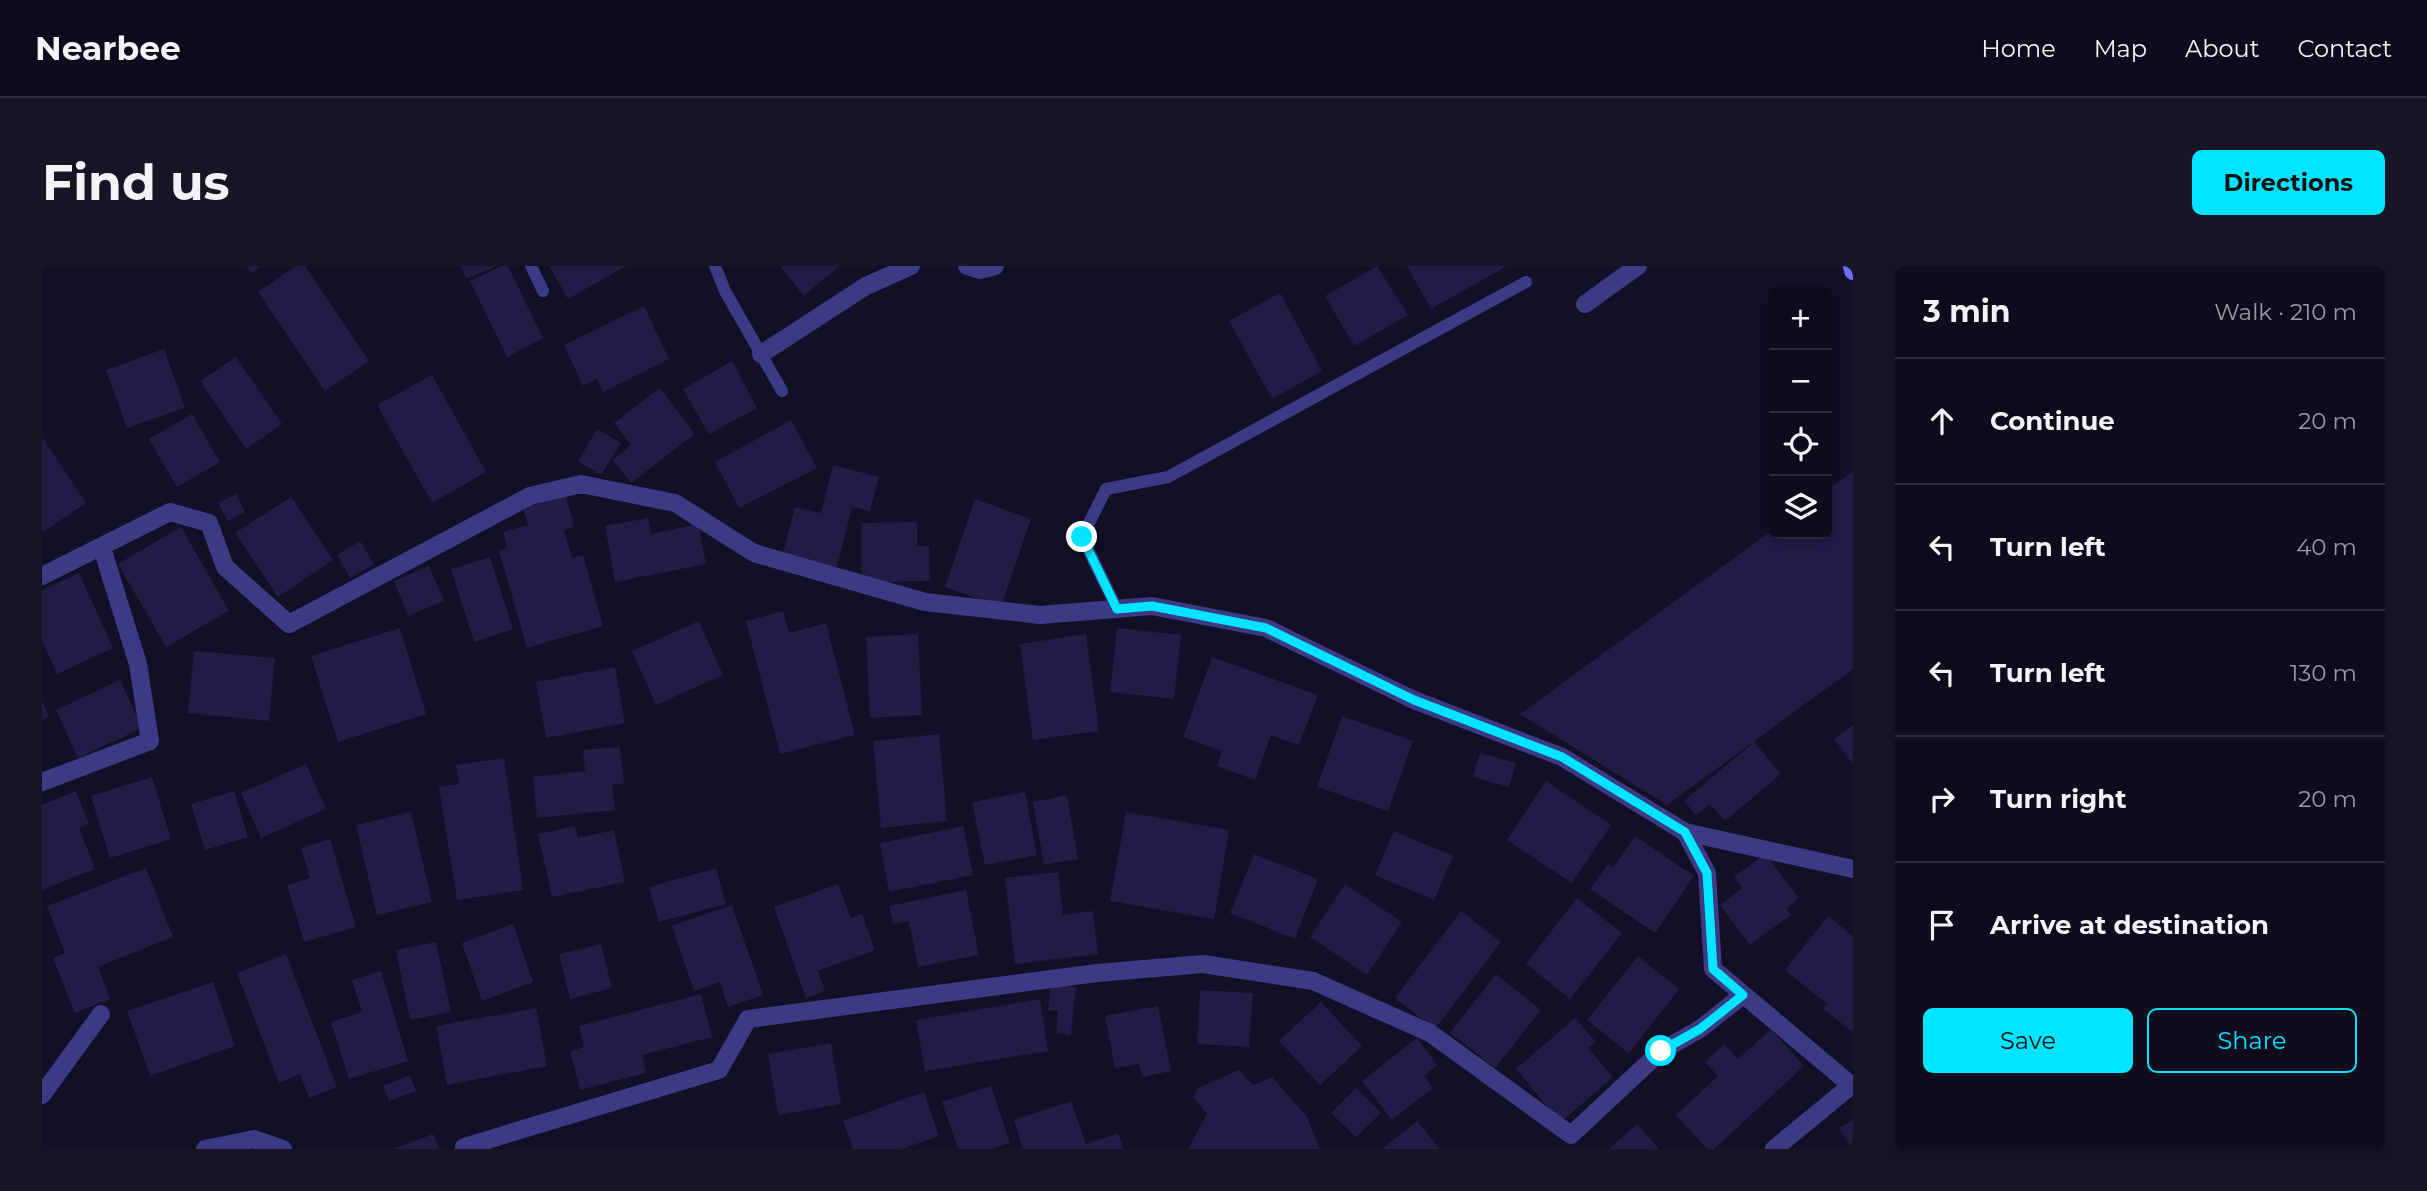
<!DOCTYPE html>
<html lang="en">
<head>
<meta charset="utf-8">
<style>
  :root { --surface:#0e0b1c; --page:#171425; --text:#f1f3f6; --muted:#9b9ba3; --line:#2e2b3b; --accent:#00e5ff }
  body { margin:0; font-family:Montserrat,sans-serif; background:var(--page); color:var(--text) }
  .controls { position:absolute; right:21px; top:21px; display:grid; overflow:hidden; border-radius:10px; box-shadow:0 4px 10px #0003 }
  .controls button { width:63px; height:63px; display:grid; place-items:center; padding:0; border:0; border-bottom:2px solid var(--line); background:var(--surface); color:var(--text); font:35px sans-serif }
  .stop { position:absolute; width:21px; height:21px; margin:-16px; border:5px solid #00e5ff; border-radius:50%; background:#fff }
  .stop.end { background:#00e5ff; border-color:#fff; box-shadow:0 2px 7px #0008 }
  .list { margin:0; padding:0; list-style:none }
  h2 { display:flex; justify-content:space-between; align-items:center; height:91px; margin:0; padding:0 28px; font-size:30px }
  h2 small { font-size:23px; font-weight:400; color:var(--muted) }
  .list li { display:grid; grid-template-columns:46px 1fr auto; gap:21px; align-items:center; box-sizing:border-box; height:126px; padding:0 28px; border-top:2px solid var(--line) }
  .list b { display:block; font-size:26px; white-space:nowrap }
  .list em { font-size:23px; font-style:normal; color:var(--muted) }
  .actions { display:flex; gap:14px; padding:21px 28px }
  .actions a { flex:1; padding:16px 0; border:2px solid var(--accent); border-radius:10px; text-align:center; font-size:24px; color:var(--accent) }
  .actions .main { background:var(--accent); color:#111 }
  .icon { flex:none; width:38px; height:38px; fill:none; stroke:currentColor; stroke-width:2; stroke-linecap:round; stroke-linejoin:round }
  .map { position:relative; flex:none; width:1811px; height:883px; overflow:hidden; border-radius:10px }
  header { display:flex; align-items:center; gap:42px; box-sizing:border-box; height:98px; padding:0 35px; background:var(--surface); border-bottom:2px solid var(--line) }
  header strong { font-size:33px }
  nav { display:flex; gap:38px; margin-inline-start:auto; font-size:24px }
  .intro { display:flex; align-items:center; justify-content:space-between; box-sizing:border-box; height:168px; padding:0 42px }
  h1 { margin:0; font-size:49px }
  .button { padding:18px 32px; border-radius:10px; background:var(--accent); color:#111; font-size:24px; font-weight:700 }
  main { display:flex; gap:42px; padding:0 42px }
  aside { flex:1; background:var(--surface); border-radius:10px; box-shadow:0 4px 10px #0003 }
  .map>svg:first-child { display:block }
</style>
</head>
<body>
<header>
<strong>Nearbee</strong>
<nav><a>Home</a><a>Map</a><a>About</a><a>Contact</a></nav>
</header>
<div class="intro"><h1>Find us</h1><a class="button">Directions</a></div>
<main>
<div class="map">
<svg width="1811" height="883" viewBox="0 0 1811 883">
  <rect width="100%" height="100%" fill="#130f26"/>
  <g fill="#241b47">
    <path d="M204,0h15l-9,7z"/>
    <path d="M254,0h9l64,95 -44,30 -67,-99z"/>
    <path d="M419,0h35l-30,13z"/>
    <path d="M459,0h7l35,72 -36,19 -37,-76z"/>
    <path d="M507,0h77l-58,33z"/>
    <path d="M738,0h59l-35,30z"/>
    <path d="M1335,0l31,49 -54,31 -29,-50z"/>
    <path d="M1365,0h100l-76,43z"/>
    <path d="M1238,27l42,78 -50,28 -43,-78z"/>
    <path d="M602,40l25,53 -66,33 -6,-13 -14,7 -19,-41z"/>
    <path d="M122,83l21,59 -58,20 -21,-58z"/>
    <path d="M194,91l46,67 -36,25 -46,-68z"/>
    <path d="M690,95l25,47 -48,26 -26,-45z"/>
    <path d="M390,109l54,97 -54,31 -55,-98z"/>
    <path d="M618,122l35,46 -64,49 -18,-23 18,-15 -17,-22z"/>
    <path d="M150,148l28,48 -43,25 -28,-48z"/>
    <path d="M749,154l26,48 -78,40 -24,-46z"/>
    <path d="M555,163l24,14 -20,32 -23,-14z"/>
    <path d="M0,171l44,66 -43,29 -1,-2z"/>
    <path d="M791,199l46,12 -9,34 -18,-4 -15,60 -54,-14 12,-46 26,6z"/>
    <path d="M1811,205v198l-186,136 -147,-91 254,-185v5h53v-44z"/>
    <path d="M194,228l9,18 -17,9 -10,-18z"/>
    <path d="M524,230l8,31 -10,3 8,28 11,-3 20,71 -76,22 -28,-97 8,-3 -4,-16 25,-7 -5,-17z"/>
    <path d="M249,231l42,63 -55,37 -43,-64z"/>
    <path d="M933,233l56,20 -30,88 -56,-20z"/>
    <path d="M606,252l3,16 47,-10 8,40 -91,18 -10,-56z"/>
    <path d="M875,256v24h12l1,35 -68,1 -1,-59z"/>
    <path d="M139,261l48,84 -63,36 -48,-83z"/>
    <path d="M318,275l14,23 -24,14 -13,-23z"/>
    <path d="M448,291l23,72 -39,13 -23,-73z"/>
    <path d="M387,300l15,35 -36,15 -14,-35z"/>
    <path d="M37,307l34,75 -56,26 -15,-33v-51z"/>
    <path d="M741,345l6,22 37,-10 29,112 -75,19 -34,-133z"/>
    <path d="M657,355l24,54 -67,30 -24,-54z"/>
    <path d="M358,362l26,86 -88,28 -27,-86z"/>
    <path d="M1075,362l64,7 -7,64 -64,-7z"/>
    <path d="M876,368l4,81 -52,3 -4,-81z"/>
    <path d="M1044,368l13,97 -66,9 -13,-96z"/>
    <path d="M152,385l81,7 -6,63 -81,-8z"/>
    <path d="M1170,391l106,38 -19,50 -28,-10 -16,45 -38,-14 5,-15 -39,-14z"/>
    <path d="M573,401l10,56 -79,15 -10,-56z"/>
    <path d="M78,414l22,48 -64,30 -22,-48z"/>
    <path d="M0,434l7,17 -7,3z"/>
    <path d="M1300,450l71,25 -25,70 -71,-24z"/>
    <path d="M1811,459v39l-19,-25z"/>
    <path d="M897,468l8,87 -66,7 -8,-87z"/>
    <path d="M1712,476l27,32 -56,47 -15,-17 -14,11 -12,-14z"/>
    <path d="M578,481l4,37 -12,1 3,25 -78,8 -4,-41 52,-6 -2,-21z"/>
    <path d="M1438,487l36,10 -7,24 -36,-10z"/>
    <path d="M462,492l19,132 -66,10 -18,-113 20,-3 -3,-19z"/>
    <path d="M264,498l20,45 -65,29 -20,-45z"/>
    <path d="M110,511l19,62 -61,19 -19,-62z"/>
    <path d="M1504,515l65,44 -39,58 -65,-43z"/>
    <path d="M34,525l13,33 -10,4 16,41 -53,21v-85z"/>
    <path d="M192,525l14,46 -43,13 -14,-46z"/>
    <path d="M983,526l12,63 -52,10 -13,-63z"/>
    <path d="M1025,529l11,64 -34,6 -11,-63z"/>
    <path d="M369,546l21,90 -55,13 -21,-90z"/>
    <path d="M1084,546l103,18 -15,89 -104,-18z"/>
    <path d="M533,560l3,12 36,-8 11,52 -73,15 -14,-63z"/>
    <path d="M921,560l10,49 -84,17 -9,-49z"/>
    <path d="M1352,565l59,25 -19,44 -59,-25z"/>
    <path d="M1593,570l59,40 -39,57 -65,-44 18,-25 5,4z"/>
    <path d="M288,573l26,88 -52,15 -17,-57 23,-7 -9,-30z"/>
    <path d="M1212,588l64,25 -23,60 -65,-26z"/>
    <path d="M1723,588l34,44 -13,11 5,6 -41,30 -30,-40 22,-17 -8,-11z"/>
    <path d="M104,602l27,69 -75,30 12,32 -35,14 -22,-55 12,-5 -18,-47z"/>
    <path d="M674,602l10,36 -67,18 -10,-35z"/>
    <path d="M1016,606l5,43 30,-4 5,43 -83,10 -10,-86z"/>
    <path d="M796,618l13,34 11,-4 13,36 -57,21 7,20 -19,7 -32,-91z"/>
    <path d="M1303,618l57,38 -35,53 -57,-38z"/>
    <path d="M924,624l13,65 -61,12 -9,-46 -16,3 -4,-18z"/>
    <path d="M1535,632l45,35 -52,66 -44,-35z"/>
    <path d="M690,639l31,90 -35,12 -8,-25 -26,9 -22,-65z"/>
    <path d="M1419,645l40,31 -66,87 -40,-31z"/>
    <path d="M1786,650l25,20v96l-30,-23 4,-5 -42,-34z"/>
    <path d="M471,658l20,58 -51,19 -20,-58z"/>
    <path d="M394,676l15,70 -41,8 -14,-70z"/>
    <path d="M559,678l11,44 -42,11 -11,-45z"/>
    <path d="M244,688l51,133 -28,11 -9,-24 -21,9 -42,-110z"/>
    <path d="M1596,690l41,33 -50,64 -42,-33z"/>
    <path d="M339,705l27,90 -59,18 -18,-57 31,-10 -10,-32z"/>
    <path d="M1454,708l45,36 -46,58 -45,-35z"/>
    <path d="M171,716l22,64 -85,30 -23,-65z"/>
    <path d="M1009,718l25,3 -5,48 -15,-2 2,-22 -10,-1z"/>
    <path d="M1158,724l53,3 -4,54 -52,-3z"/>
    <path d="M659,728l11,43 -70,18 4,18 -66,17 -10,-39 14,-4 -5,-21z"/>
    <path d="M998,733l8,52 -123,20 -9,-51z"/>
    <path d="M1279,736l41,44 -42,39 -41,-44z"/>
    <path d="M1116,740l13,65 -29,6 -3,-13 -24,4 -10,-52z"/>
    <path d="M494,742l11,58 -100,19 -11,-59z"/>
    <path d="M1533,752l21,24 -8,6 25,29 -52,45 -45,-53z"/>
    <path d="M1729,763l33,37 -90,83h-7l-31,-34 42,-39 -13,-14 19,-18 14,15z"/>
    <path d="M1375,772l20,27 -13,11 9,12 -41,32 -30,-39z"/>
    <path d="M789,777l10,61 -63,11 -10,-61z"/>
    <path d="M1197,804l14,15 19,-8 35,40 13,32h-132l19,-35 -14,-17 5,-9z"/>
    <path d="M368,809l6,16 -27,10 -6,-15z"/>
    <path d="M949,820l19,57 -19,6h-33l-16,-47z"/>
    <path d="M1314,822l25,25 -25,24 -25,-24z"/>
    <path d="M882,826l15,44 -37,13h-49l-10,-28z"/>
    <path d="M1029,835l15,43 32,-11 6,16h-101l-9,-29z"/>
    <path d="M1811,854v29h-1l-13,-21z"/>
    <path d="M1375,855l23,28h-58z"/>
    <path d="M1595,858l22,25h-50z"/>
    <path d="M391,868l6,15h-46z"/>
  </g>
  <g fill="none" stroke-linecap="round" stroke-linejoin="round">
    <g stroke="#3d3a85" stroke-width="12">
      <path d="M489,0l12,25"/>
      <path d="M673,0l10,25 57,100"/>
      <path d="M1075,343l-35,-72 24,-48 62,-12 358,-195"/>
    </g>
    <g stroke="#3d3a85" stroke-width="18">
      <path d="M925,0l13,4 15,-4"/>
      <path d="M1543,38l53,-38"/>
      <path d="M719,88l105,-68 45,-20"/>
      <path d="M0,310l128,-64 39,11 16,44 64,57 241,-128 51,-12 94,19 79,50 171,49 115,13 112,-9 114,22 148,72 148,57 123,75 22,41 6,96 138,116"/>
      <path d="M0,516l108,-41 -12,-77 -36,-116"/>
      <path d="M1643,566l168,37"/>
      <path d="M0,829l59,-81"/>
      <path d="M422,881l255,-77 29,-51 349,-46 106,-9 110,17 117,52 141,102 90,-84 39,-22 43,-34"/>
      <path d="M163,883l49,-10 29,10"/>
      <path d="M1732,883l79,-65"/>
    </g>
    <path stroke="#6f6bff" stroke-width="18" d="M1810,0l1,5"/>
  </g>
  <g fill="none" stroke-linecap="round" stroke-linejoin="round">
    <path stroke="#00e5ff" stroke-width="9" d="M1040,271l35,72 35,-3 114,22 148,72 148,57 123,75 22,41 6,96 30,26 -43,34 -39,22"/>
  </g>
</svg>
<div class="controls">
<button>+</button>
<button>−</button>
<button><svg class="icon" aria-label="locate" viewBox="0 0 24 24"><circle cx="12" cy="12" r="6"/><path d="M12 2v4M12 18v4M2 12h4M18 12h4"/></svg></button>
<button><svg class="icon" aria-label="layers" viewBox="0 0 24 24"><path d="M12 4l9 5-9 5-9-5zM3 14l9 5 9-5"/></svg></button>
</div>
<div class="stop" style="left:1619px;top:785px"></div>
<div class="stop end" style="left:1040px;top:271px"></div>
</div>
<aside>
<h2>3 min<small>Walk · 210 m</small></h2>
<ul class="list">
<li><svg class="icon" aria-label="ahead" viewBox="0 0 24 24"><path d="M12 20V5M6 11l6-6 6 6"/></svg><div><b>Continue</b></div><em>20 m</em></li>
<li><svg class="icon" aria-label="left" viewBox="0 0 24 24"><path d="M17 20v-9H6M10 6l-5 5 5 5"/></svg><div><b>Turn left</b></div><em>40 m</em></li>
<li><svg class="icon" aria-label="left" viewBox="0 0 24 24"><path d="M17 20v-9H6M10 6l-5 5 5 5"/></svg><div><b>Turn left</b></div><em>130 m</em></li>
<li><svg class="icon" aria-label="right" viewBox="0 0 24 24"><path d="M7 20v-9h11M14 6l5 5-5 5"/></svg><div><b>Turn right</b></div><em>20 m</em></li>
<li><svg class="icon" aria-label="arrive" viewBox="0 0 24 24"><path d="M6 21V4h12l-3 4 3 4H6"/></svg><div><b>Arrive at destination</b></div></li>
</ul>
<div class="actions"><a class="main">Save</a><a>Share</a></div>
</aside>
</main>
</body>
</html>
